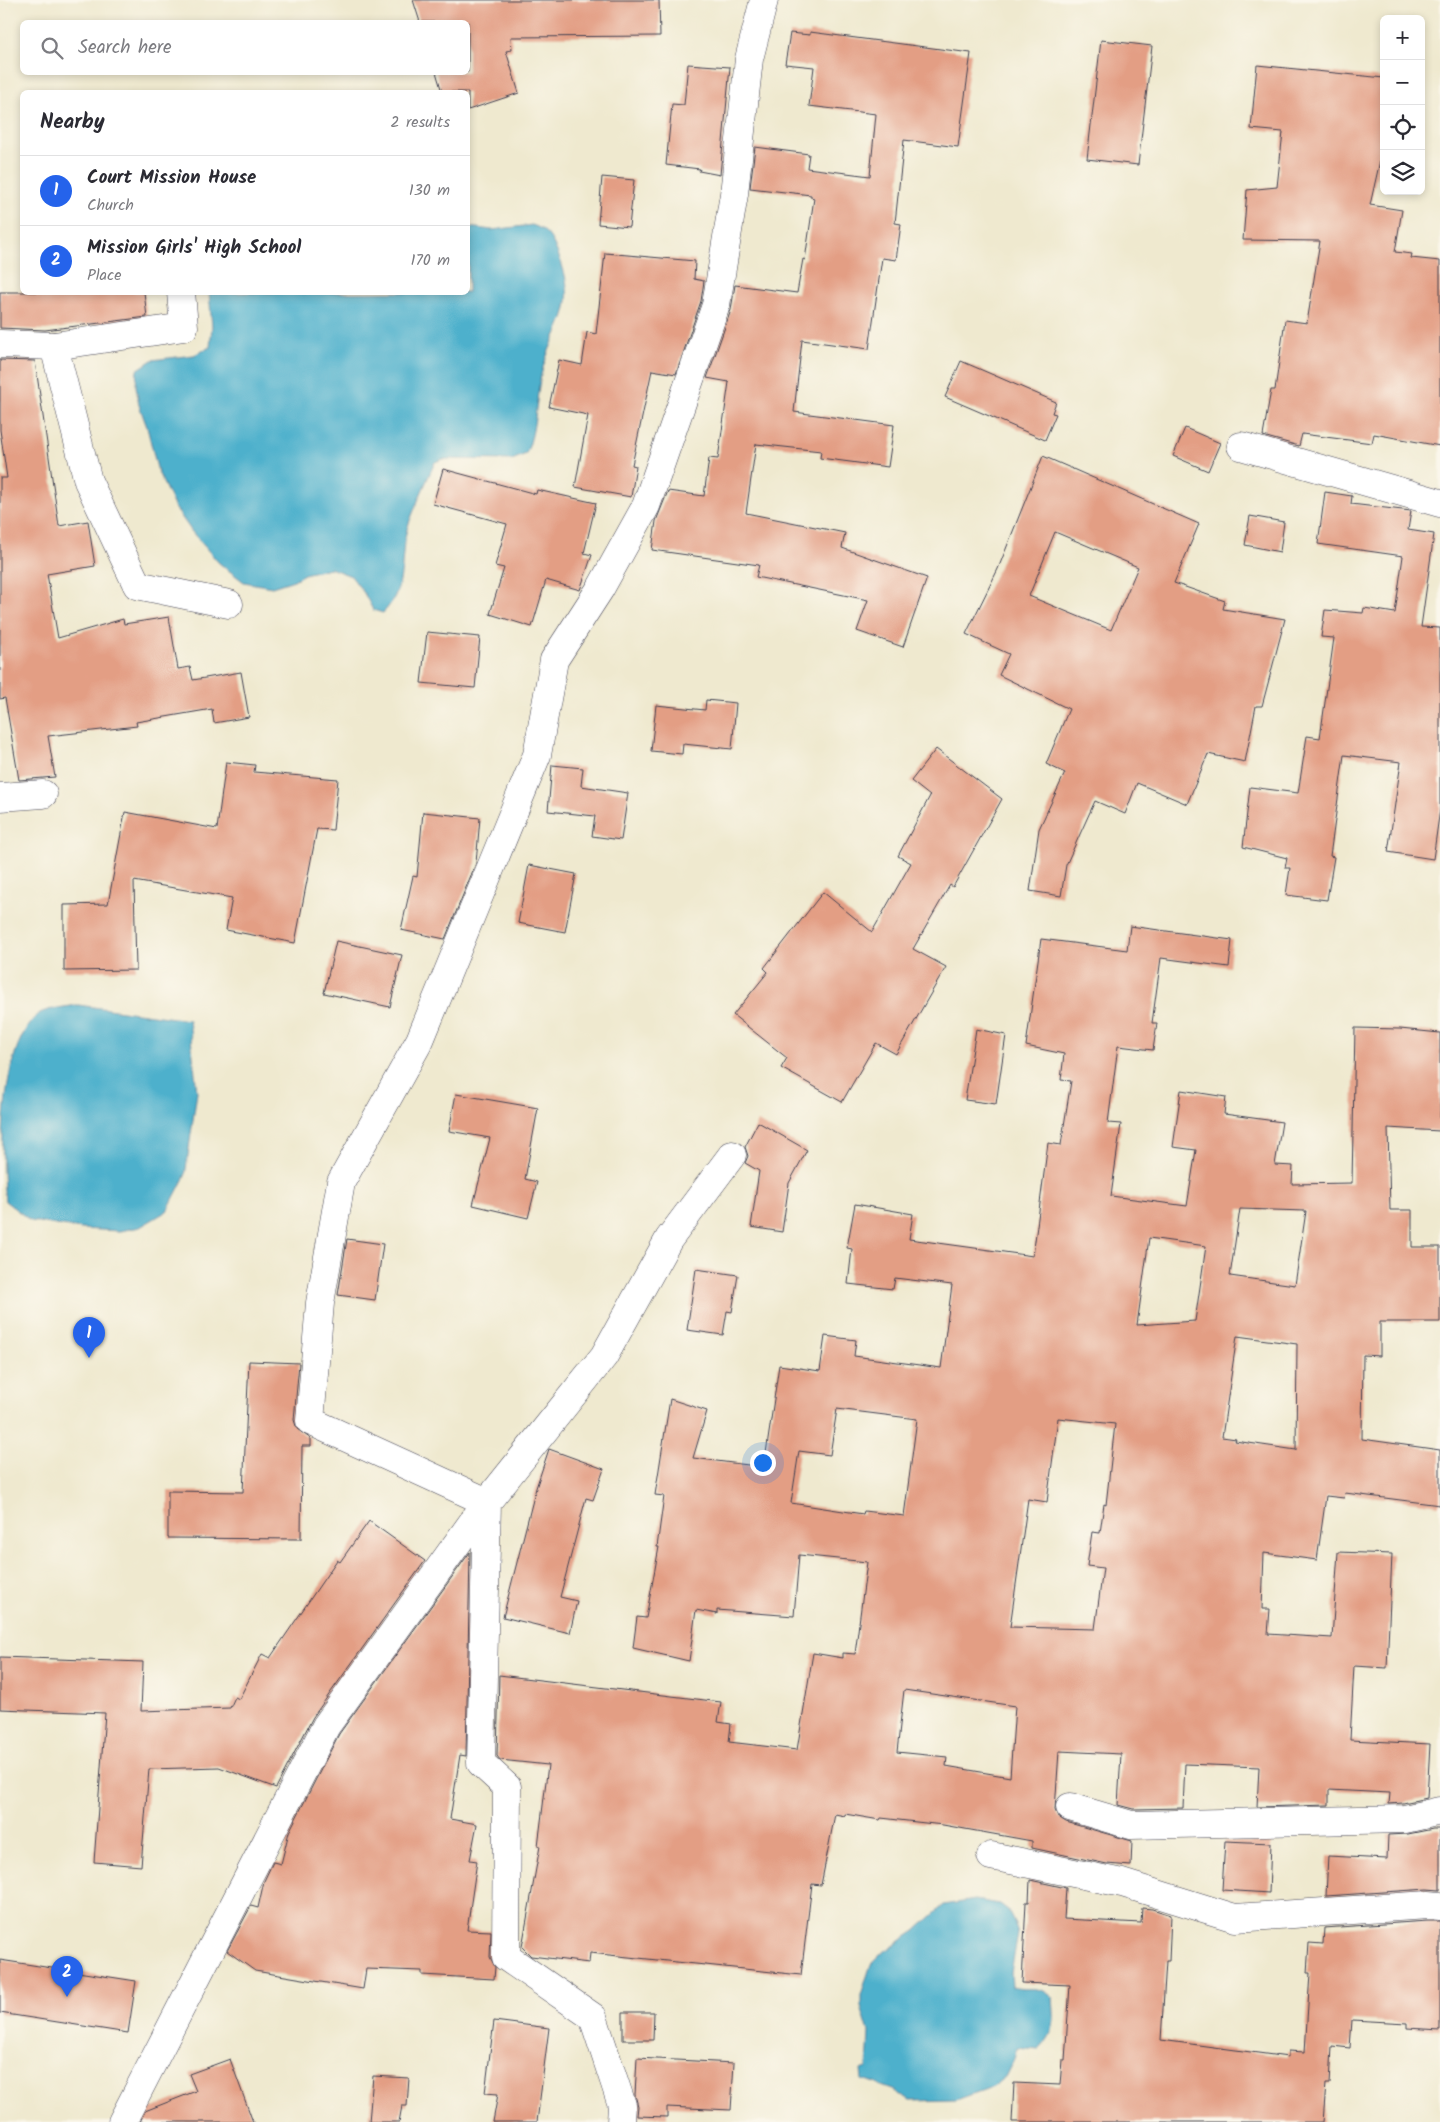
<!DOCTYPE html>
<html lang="en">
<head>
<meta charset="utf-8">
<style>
  :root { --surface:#fff; --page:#f2f2f3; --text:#2b2b33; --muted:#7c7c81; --line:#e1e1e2; --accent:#2563eb }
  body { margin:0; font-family:Kalam,sans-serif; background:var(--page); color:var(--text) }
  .controls { position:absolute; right:15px; top:15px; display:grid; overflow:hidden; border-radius:8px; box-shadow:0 2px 8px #0003 }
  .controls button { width:45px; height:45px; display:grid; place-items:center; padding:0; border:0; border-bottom:1px solid var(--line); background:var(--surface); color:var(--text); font:25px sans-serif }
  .you { position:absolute; left:762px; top:1462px; width:18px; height:18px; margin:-12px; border:4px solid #fff; border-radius:50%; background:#1a73e8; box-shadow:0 0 0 8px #1a73e833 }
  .badge { display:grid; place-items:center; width:32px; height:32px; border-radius:50%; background:var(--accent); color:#fff; font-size:16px; font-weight:700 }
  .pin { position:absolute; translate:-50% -41px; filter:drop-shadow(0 1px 2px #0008) }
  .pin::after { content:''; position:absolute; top:26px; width:18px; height:15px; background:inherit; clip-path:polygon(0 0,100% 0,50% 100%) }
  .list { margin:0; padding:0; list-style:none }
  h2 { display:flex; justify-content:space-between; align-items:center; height:65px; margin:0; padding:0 20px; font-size:21px }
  h2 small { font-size:16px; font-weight:400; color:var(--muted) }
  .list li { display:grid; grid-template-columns:32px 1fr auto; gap:15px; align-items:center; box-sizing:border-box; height:70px; padding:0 20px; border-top:1px solid var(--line) }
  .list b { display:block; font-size:19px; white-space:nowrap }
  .list p { margin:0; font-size:16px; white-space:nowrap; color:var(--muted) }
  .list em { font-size:16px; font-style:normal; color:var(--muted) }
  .icon { flex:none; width:28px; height:28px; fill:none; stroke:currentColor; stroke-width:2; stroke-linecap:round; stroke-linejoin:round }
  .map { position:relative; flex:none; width:1440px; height:2122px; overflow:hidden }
  .search { position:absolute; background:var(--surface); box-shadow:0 2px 8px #0003; left:20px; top:20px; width:450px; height:55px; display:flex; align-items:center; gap:12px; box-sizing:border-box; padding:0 18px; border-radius:8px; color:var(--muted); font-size:19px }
  .panel { position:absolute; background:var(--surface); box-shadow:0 2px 8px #0003; left:20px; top:90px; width:450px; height:205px; border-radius:8px }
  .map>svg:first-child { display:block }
</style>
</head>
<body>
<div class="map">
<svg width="1440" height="2122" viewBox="0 0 1440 2122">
  <rect width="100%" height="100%" fill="#fbf7ec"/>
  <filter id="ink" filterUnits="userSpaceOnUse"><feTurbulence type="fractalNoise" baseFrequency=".02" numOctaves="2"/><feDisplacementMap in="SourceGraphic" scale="10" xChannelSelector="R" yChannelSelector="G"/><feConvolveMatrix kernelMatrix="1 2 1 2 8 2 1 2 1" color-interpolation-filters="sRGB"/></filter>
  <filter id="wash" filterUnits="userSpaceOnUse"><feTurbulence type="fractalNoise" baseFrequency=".0096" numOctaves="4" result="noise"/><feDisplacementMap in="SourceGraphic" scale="20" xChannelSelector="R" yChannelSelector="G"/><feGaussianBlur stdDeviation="1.12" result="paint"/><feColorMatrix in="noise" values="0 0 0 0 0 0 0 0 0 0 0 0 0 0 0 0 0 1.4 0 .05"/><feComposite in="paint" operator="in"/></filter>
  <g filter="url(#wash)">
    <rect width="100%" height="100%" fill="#efe9cf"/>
    <g fill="#4db0cc" stroke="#386984">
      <path d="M532,225c16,5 20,14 26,29 24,59 -4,69 -17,121 -6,27 -4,53 -15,79l-14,6 -69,-1 -8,3c-9,20 -18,40 -26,61 -12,32 1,62 -26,90l-10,-3 -9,-17 -13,-17 -21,-8 -26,6 -10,6 -22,7 -28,-5 -25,-19 -27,-31 -18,-26 -16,-34 -11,-45 -8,-22 -3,-19 1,-16 15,-10 42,-5 16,-8 2,-21 -3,-33 259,-1v-65l24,3z"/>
      <path d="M78,1005l111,15 8,72 -12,84 -18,35 -27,16 -20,4 -39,-2 -50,-8 -26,-20c-5,-49 -5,-158 35,-188 10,-5 26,-6 38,-8z"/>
      <path d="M975,1900l25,4 8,6 6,12 4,12 -7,38 1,15c18,5 26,-4 41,11 2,24 3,34 -14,52l-22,-2 -3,11 -9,18 -13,10 -36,13 -46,1 -17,-11 -31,-11 -1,-9 6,-2 2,-36 -8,-26v-11l10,-31 10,-10 34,-23 29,-26z"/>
    </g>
    <g id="blocks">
      <g fill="#e39e84" fill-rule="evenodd">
        <path d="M413,0h246l1,36 -149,1 1,13 -6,1 13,42 -51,17v-18h-26l-6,-20h32v-50h-48z"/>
        <path d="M810,32l161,21 -13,94 -54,-7 -9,83 6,1 -5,36 -14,-2 -13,91 -67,-9 -8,72 100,13 -6,42 -68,-9 1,-7 -65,-7 -10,69 99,20 -3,15 85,30 -24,69 -46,-16 11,-31 -112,-23 3,-12 -107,-15 4,-29 12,-30 36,5 5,-38 9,1 11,-77 -22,-4 24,-68 4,-25 62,8 6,-34 2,1 9,-62 -3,-1v-2l-61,-7 5,-41 54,7 -2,14 63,8 6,-62 -67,-8 5,-39 -29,-3 5,-31 20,2z"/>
        <path d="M1101,40l51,6 -14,119 -51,-6z"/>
        <path d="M688,64l42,3 -10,108 -21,-4 1,-2 -34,-4 6,-61 12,1z"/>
        <path d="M1257,65l127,13v65l-14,62 32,5 -7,42 17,2 -1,4 29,3v185l-66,-12 -2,9 -70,-9 -3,12 -36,-10 8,-46h4l10,-70 22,3 13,-82 -77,-1 4,-50 30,-3 6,-55 -32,-3z"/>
        <path d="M602,177l32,3 -5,47 -31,-3z"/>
        <path d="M605,253l90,8 -1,18 10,2 -3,20 -25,73 -24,-4 -20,95 4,1 -5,31 -56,-10 13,-72 -39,-8 10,-47 23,5 5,-33 9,2z"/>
        <path d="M0,292h144l3,25 -102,13 -45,-2z"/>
        <path d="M0,360l35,1 24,165 29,-5 7,45 -48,8 11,64 65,-19 1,5 45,-7 9,52 12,-2 3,13 48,-8 8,45 -35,6 -2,-14 -76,13 1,4 -89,10 7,41 -36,3 -14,-82 -5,1v-221h7l-7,-48z"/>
        <path d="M961,361l95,41 -4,11 4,1 -11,26 -100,-43z"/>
        <path d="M1185,428l35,15 -12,28 -35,-15z"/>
        <path d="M1043,456l156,68 -25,59 51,18 -2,8 62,10 -23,87h-6l-11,56 -37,-8 -21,50 -50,-21 -12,31 -30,-13 -29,64 -5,31 -31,-5 9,-62 26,-56 -19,-9 23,-55 -70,-34 10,-21 -43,-20 32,-65zM1055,532l83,35 -27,63 -82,-34z"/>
        <path d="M443,469l93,25 1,-4 59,13 -12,50 8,2 -12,35 -34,-10 -14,47 -42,-13 14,-46 -9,-2 12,-42 -74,-20z"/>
        <path d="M1325,492l27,4 -1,8 60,7 -3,19 26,4 -13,93 19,1v181l-7,50 -45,-7 13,-90 -57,-7 -14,101 4,1 -7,43 -41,-5 4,-27h-5l2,-10 -44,-11 7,-60 48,6 9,-57 13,2 14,-100 -13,-1 4,-27 38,3 1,-5 31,5 8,-57 -85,-12z"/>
        <path d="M1250,516l34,6 -4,30 -35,-7z"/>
        <path d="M427,632l53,5 -5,51 -54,-5z"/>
        <path d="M706,700l30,3 -4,46 -49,-5 -1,10 -31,-3 5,-46 49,5z"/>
        <path d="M936,749l66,50 -49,88 -3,-2 -37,64 33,18 -50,87 -20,-11 -34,59 -61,-34 6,-10 -54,-43 35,-43 -4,-4 59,-76 49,40 39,-69 -13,-7 32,-60 -19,-15z"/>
        <path d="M226,762l29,3 -1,7 84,7 -5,51 -16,-1 -22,114 -69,-13 6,-32 -98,-17 2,89 -72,1v-66l44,-1 17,-92 92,17z"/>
        <path d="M552,765l31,3 -2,18 47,7 -7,47 -29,-4 3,-20 -47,-5z"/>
        <path d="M423,812l57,6 -4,45 -31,76 -44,-9 12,-54 4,1z"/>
        <path d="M529,865l47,9 -11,58 -47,-9z"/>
        <path d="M1130,926l102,14 -3,27 -68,-9 -9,65h5l-4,27 -35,-4 -10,77 13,1 -10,72 76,10 9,-56 -23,-3 8,-57 45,7 -2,17 58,8 -7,43 18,1 -1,18 60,-1 3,-155 45,1 40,4v98l-52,-3 2,82h22v37h28v75h-60v34l-17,-1 -1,84 78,11v55l-95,-12 -1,5 -18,-2 -9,64 -53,-7 -2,56h8l-2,25 64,4 6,-86 54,2 -5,114 -33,-2 -4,74 80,4 -3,54 -24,5 -14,1 1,-11 -61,-3v15l-72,2 2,-40 -74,-3 -2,44 -50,1 -15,-4 3,-51 -62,-3 -4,59 3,7 8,5 66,19 -1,25 -24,-2 -75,-16v-7l-89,-16 -62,-7 -1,2 -35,-6v2l-10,-2 -14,71 -9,-1 -11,91 -211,-22 -1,10 -58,-7 -9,-9 18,-101h-2l10,-81 -48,-5 -3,-4 2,-81 222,27 -3,20 13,2 -2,18 68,8 16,-97 30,5v-5l12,1 12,-92 -68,-7 -5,61 -77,-6v4l-21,-4 -7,51 -56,-13 4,-31 9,1 13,-71h-2l7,-51 -9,-1 15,-96 37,12 -14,47 71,9 15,-102 41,6 5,-35 31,4 -2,16 87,12 11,-83 -57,-7 -2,11 -45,-5 4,-35 -5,-1 8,-44 58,10 -4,25 124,17 15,-113 13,2 10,-64 -10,-1 3,-26 -38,-8 15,-107 86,11zM1240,1209l66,2 -11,74 -65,-9zM1149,1238l57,8 -11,75 -58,4zM1237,1336l60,8 -1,106 -61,-9 1,-2 -14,-2zM837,1409l80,10 -13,97 -40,-5 -1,3 -72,-11 8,-52 31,4zM1058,1418l57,6 -9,81 -2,-1 -4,29 -8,-1 -5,34 16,2 -8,61 -85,-2 18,-128 19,3zM904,1690l111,16 -5,71 -64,-11 1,-9 -50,-5z"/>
        <path d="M336,941l66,14 -12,52 -66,-14z"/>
        <path d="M976,1029l30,6 -10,69 -31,-4z"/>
        <path d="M456,1094l82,14 -13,71 12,3 -9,36 -55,-13 17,-67 -41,-7z"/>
        <path d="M758,1122l49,28 -18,33 -7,49 -31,-5 8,-56 -14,-8 3,-7 -3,-9z"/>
        <path d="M347,1239l36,5 -8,56 -37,-5z"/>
        <path d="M696,1269l42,6 -6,37 -5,-1 -4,24 -36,-5z"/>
        <path d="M249,1361l50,2 -5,57 3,9 14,10v7h-9l-1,93 -133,-1v-47l75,1z"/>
        <path d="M549,1449l55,20 -11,31 -7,-2 -26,99 17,4 -7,32 -67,-16 33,-129z"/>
        <path d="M369,1521l56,40 -112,156 -37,71 -57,-21 -70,2 -8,97 -47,-4 11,-149 -105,-4v-52l143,5 -2,49 89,-3 5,-11 4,2 23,-45 8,4 67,-98 3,2z"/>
        <path d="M470,1552l-4,204 -6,-1 -10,64 27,5 -7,36 7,1 -10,69 24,1 -1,26 5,10 -1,12 -72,-4v-4l-56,-2 -3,20 -108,-18 -28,-20 24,-45 7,2 6,-27 9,-19 8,2 8,-32 50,-98z"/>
        <path d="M1433,1829h7v61l-13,-1 -101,7 2,-40 59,3 1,-24 20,-1z"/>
        <path d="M1225,1841l46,2 -2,50 -47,-3z"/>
        <path d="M1030,1880l36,8 -2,31 77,4 1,-15 10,1 19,6 -2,46h-3l-5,79 127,17v-6l17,1 5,-79h-3l2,-30 14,1 1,-16 104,-7h12v109l-33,-2v-5l-55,-3 -2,28 -18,-2 -2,38h-4l-3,38h-311l2,-39 46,2 2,-25h3l5,-75 -48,-2 4,-81h3z"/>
        <path d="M0,1960l136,21 -8,52 -128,-20z"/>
        <path d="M623,2012h31l-1,28h-30z"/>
        <path d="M494,2021l55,7 -12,94h-44l5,-28 -13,-1z"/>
        <path d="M637,2058l97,5 -3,47 -64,-3v10l-30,-1 1,-10 -3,-11z"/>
        <path d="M230,2059l23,63h-113l5,-11 51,-20 -7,-17z"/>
        <path d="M373,2076l36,2 -2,28h-5l-3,16h-30z"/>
      </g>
    </g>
  </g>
  <g filter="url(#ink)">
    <use href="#blocks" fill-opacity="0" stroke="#414051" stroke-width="1"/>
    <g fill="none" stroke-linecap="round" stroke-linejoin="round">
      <g stroke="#414051" stroke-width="29">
        <g id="minor">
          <path d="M0,344l54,2 130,-19 -3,-35"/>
          <path d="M54,346l34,135 49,104 92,19"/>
          <path d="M1241,446l199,57"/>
          <path d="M0,797l43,-3"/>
          <path d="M1070,1807l61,18 274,-6 35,-8"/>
          <path d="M991,1856l131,27 113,35 193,-13 12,1"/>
          <path d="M122,2122l204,-396 161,-224 -177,-81 10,-118 21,-121 79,-142 117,-285 17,-95 46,-71 46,-83 70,-201 18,-111 15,-135 15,-59"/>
          <path d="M621,2122l1,-17 -29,-88 -87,-60 1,-170 -26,-24 6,-261 117,-146 65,-117 63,-84"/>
        </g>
      </g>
      <use href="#minor" stroke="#fff" stroke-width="28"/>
    </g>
  </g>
</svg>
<div class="controls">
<button>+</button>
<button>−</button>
<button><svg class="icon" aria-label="locate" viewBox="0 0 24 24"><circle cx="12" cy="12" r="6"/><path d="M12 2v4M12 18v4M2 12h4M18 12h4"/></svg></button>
<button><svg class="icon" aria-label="layers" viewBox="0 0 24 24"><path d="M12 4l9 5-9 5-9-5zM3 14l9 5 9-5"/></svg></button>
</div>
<div class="you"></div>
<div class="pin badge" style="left:89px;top:1358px">1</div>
<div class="pin badge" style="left:67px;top:1997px">2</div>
<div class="search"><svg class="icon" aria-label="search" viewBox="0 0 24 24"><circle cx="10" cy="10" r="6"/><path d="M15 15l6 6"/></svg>Search here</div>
<section class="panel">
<h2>Nearby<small>2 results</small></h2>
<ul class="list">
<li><span class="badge">1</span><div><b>Court Mission House</b><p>Church</p></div><em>130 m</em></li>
<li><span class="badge">2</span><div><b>Mission Girls' High School</b><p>Place</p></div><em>170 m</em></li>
</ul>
</section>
</div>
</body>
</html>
